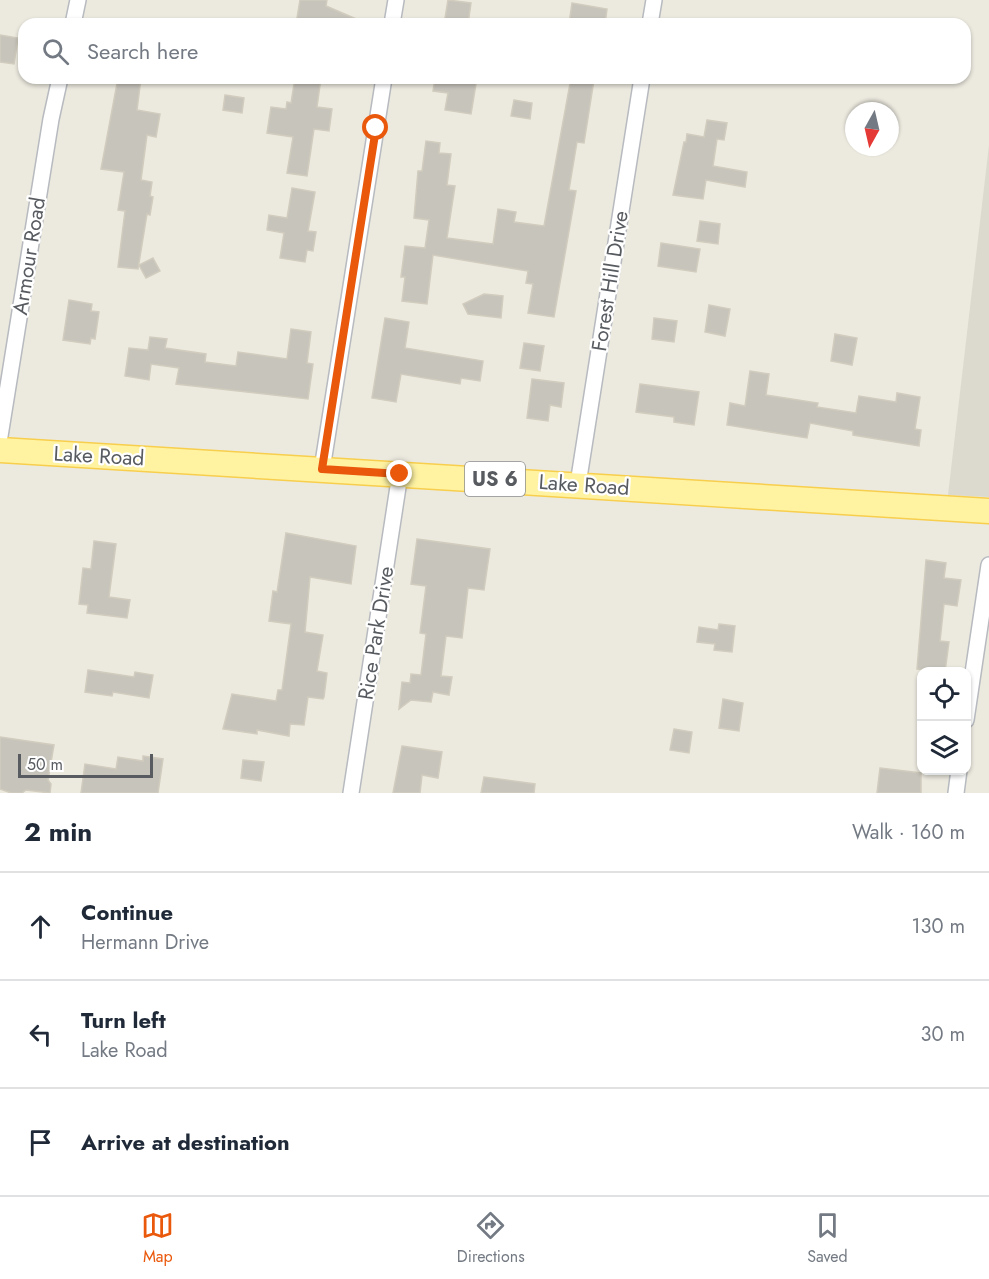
<!DOCTYPE html>
<html lang="en">
<head>
<meta charset="utf-8">
<style>
  :root { --surface:#fff; --page:#f6f6f7; --text:#1f2937; --muted:#747a83; --line:#e0e1e3; --accent:#ea580c }
  body { margin:0; font-family:Jost,sans-serif; background:var(--page); color:var(--text) }
  .controls { position:absolute; right:18px; bottom:18px; display:grid; overflow:hidden; border-radius:12px; box-shadow:0 2px 4px #0004 }
  .controls button { width:54px; height:54px; display:grid; place-items:center; padding:0; border:0; border-bottom:2px solid var(--line); background:var(--surface); color:var(--text); font:30px sans-serif }
  .compass { position:absolute; left:845px; top:102px; width:54px; height:54px; border-radius:50%; background:var(--surface); box-shadow:0 2px 4px #0004; rotate:188deg }
  .scale { position:absolute; left:18px; bottom:15px; width:135px; box-sizing:border-box; padding-left:6px; border:3px solid #585c61; border-top:0; font-size:16px; line-height:21px; white-space:nowrap; color:#585c61; -webkit-text-stroke:4px #fff; paint-order:stroke }
  .stop { position:absolute; width:18px; height:18px; margin:-14px; border:4px solid #ea580c; border-radius:50%; background:#fff }
  .stop.end { background:#ea580c; border-color:#fff; box-shadow:0 2px 6px #0008 }
  .list { margin:0; padding:0; list-style:none }
  h2 { display:flex; justify-content:space-between; align-items:center; height:78px; margin:0; padding:0 24px; font-size:26px }
  h2 small { font-size:20px; font-weight:400; color:var(--muted) }
  .list li { display:grid; grid-template-columns:39px 1fr auto; gap:18px; align-items:center; box-sizing:border-box; height:108px; padding:0 24px; border-top:2px solid var(--line) }
  .list b { display:block; font-size:22px; white-space:nowrap }
  .list p { margin:0; font-size:20px; white-space:nowrap; color:var(--muted) }
  .list em { font-size:20px; font-style:normal; color:var(--muted) }
  .icon { flex:none; width:33px; height:33px; fill:none; stroke:currentColor; stroke-width:2; stroke-linecap:round; stroke-linejoin:round }
  .map { position:relative; flex:none; width:989px; height:793px; overflow:hidden }
  .search { position:absolute; background:var(--surface); box-shadow:0 2px 4px #0004; left:18px; right:18px; top:18px; height:66px; display:flex; align-items:center; gap:15px; box-sizing:border-box; padding:0 21px; border-radius:18px; color:var(--muted); font-size:22px }
  .sheet { height:402px; background:var(--surface) }
  nav { display:flex; justify-content:space-around; align-items:center; box-sizing:border-box; height:84px; border-top:2px solid var(--line); background:var(--surface); font-size:16px; color:var(--muted) }
  nav a { display:grid; justify-items:center; gap:3px }
  nav .on { color:var(--accent) }
  .map>svg:first-child { display:block }
</style>
</head>
<body>
<div class="map">
<svg width="989" height="793" viewBox="0 0 989 793">
  <rect width="100%" height="100%" fill="#eceadf"/>
  <path fill="#dcd9ce" d="M989,145v352l-41,-2z"/>
  <g fill="#c7c4bc" stroke="#d1ccbd" stroke-width="1.5">
    <path d="M300,0h27l-1,6 42,18h-72z"/>
    <path d="M448,0l23,3 -3,21h-24z"/>
    <path d="M572,3l35,6 -2,15h-36z"/>
    <path d="M0,35l18,3 -4,26 -14,-2z"/>
    <path d="M118,78h23l-4,32 23,4 -4,23 -9,-2 -6,45 11,2 -2,14 3,1 -3,18 -3,-1 -9,55 -20,-2 7,-56 -7,-1 6,-38 -23,-3z"/>
    <path d="M295,78h26l-4,29 15,2 -3,22 -15,-2 -7,47 -20,-3 6,-36 -26,-4 4,-26 15,2 1,-7 4,1z"/>
    <path d="M435,78h42l-6,36 -26,-4 3,-17 -15,-2z"/>
    <path d="M571,78l23,2 -10,63 -7,-1 -8,48 7,1 -22,126 -26,-4 5,-29 -7,-1 2,-12 -95,-16 -6,49 -25,-3 3,-24h-4l4,-31 20,2 4,-28 -15,-2 4,-47h4l4,-30 14,2 -1,10 12,1 -4,31 8,1 -8,52 46,6 5,-35 18,3 -2,10 30,4z"/>
    <path d="M225,95l19,3 -2,15 -19,-3z"/>
    <path d="M514,100l18,3 -2,16 -19,-3z"/>
    <path d="M707,120l20,3 -3,17 -7,-1 -4,27 34,6 -2,15 -39,-7 -3,19 -30,-4 11,-53h2l1,-8 17,3z"/>
    <path d="M292,188l23,4 -7,39 8,1 -3,19 -6,-1 -2,12 -25,-4 4,-25 -17,-3 2,-15 18,3z"/>
    <path d="M700,221l20,3 -2,20 -21,-3z"/>
    <path d="M661,243l39,6 -4,23 -38,-6z"/>
    <path d="M153,258l7,13 -14,7 -7,-13z"/>
    <path d="M484,294l19,2 -2,22 -33,-4 -5,-10z"/>
    <path d="M69,300l23,4 -1,7 8,1 -4,27 -4,-1 -1,6 -27,-4z"/>
    <path d="M709,305l21,4 -5,27 -20,-4z"/>
    <path d="M385,318l24,4 -4,26 78,13 -3,20 -19,-3 -1,6 -59,-10 -5,28 -24,-4z"/>
    <path d="M654,318l23,3 -3,21 -22,-3z"/>
    <path d="M291,329l20,3 -4,31 6,1 -5,35 -132,-15 3,-16 -28,-4 -2,16 -24,-4 4,-28 19,2 2,-13 17,2 -2,9 41,6 -1,8 31,4 2,-14 49,7z"/>
    <path d="M835,334l22,4 -5,27 -21,-4z"/>
    <path d="M524,343l20,3 -4,25 -20,-3z"/>
    <path d="M750,371l19,3 -3,21 52,8 -1,4 39,6 3,-17 37,6 1,-9 23,4 -5,32 6,1 -2,16 -66,-11v-4l-43,-8 -3,15 -80,-13 3,-22 15,3z"/>
    <path d="M532,379l32,4 -3,24 -11,-2 -2,16 -21,-3z"/>
    <path d="M640,384l59,8 -5,33 -20,-3v-5l-38,-5z"/>
    <path d="M286,533l70,13 -5,38 -41,-7 -5,55 18,3 -6,36 10,2 -3,24 -1,2 -15,-2 -4,28 -14,-1 -1,12 -32,-6v4l-34,-5 9,-35 44,7 2,-11h4l9,-66 -22,-3 4,-30 4,1z"/>
    <path d="M417,539l73,10 -6,41 -16,-2 -6,50 -16,-2 -5,40 11,1 -3,18 -16,-3 -2,10 -20,-2 -12,9 3,-27 8,1 1,-9 10,1 5,-41 -6,-1 6,-47 -15,-2z"/>
    <path d="M94,541l22,3 -7,53 21,3 -3,18 -40,-5 1,-8 -9,-1 4,-36 8,1z"/>
    <path d="M926,560l20,3 -2,15 17,2 -4,26 -13,-2 -4,37 9,1 -4,30 -28,-3z"/>
    <path d="M719,624l16,2 -3,26 -18,-2 1,-6 -18,-2 2,-15 19,3z"/>
    <path d="M88,670l46,7 1,-5 18,3 -4,23 -36,-6 -1,4 -27,-4z"/>
    <path d="M723,699l20,4 -4,28 -20,-3z"/>
    <path d="M674,729l18,3 -3,21 -19,-3z"/>
    <path d="M0,737l54,8 -6,35 3,4 -1,9 -24,-3 -4,3h-11l-11,-4z"/>
    <path d="M402,746l40,6 -4,26 -16,-3 -2,18h-27z"/>
    <path d="M143,756l20,3 -5,34h-77l4,-29 31,5 2,-12 25,4z"/>
    <path d="M243,760l21,2 -3,19 -20,-3z"/>
    <path d="M880,768l41,5v20h-44z"/>
    <path d="M484,777l51,7 -1,9h-53z"/>
  </g>
  <g fill="none" stroke-linecap="round" stroke-linejoin="round">
    <g stroke="#b7babf" stroke-width="18">
      <g id="street">
        <path d="M73,24l5,-24"/>
        <path d="M392,24l4,-24"/>
        <path d="M650,24l4,-24"/>
        <path d="M0,436l51,-317 9,-41"/>
        <path d="M322,469l62,-391"/>
        <path d="M578,484l64,-406"/>
        <path d="M966,720l23,-155"/>
        <path d="M351,793l49,-319"/>
        <path d="M956,793l3,-23"/>
      </g>
    </g>
    <g stroke="#f8ce4d" stroke-width="27">
      <path id="primary" d="M0,450l989,61"/>
    </g>
    <use href="#street" stroke="#fff" stroke-width="15"/>
    <use href="#primary" stroke="#fff3a2" stroke-width="24"/>
  </g>
  <g fill="none" stroke-linecap="round" stroke-linejoin="round">
    <path stroke="#ea580c" stroke-width="8" d="M376,128l-54,341 78,5"/>
  </g>
  <g text-anchor="middle" dominant-baseline="central" stroke-width="4.5" stroke-linejoin="round" paint-order="stroke">
    <rect fill="#fff" stroke="#8a8d90" stroke-width="1.5" x="465" y="462" width="60" height="34" rx="4.5"/>
    <g font-size="20" font-weight="bold" fill="#585c61">
      <text x="495" y="479">US 6</text>
    </g>
    <g font-size="21" fill="#585c61" stroke="#fff">
      <text transform="translate(29 256) rotate(-81)">Armour Road</text>
      <text transform="translate(610 281) rotate(-81)">Forest Hill Drive</text>
      <text transform="translate(99 456) rotate(3)">Lake Road</text>
      <text transform="translate(584 485) rotate(4)">Lake Road</text>
      <text transform="translate(376 633) rotate(-81)">Rice Park Drive</text>
    </g>
  </g>
</svg>
<div class="controls">
<button><svg class="icon" aria-label="locate" viewBox="0 0 24 24"><circle cx="12" cy="12" r="6"/><path d="M12 2v4M12 18v4M2 12h4M18 12h4"/></svg></button>
<button><svg class="icon" aria-label="layers" viewBox="0 0 24 24"><path d="M12 4l9 5-9 5-9-5zM3 14l9 5 9-5"/></svg></button>
</div>
<svg class="compass" viewBox="-18 -18 36 36"><path d="M0-13l5 13h-10z" fill="#e53935"/><path d="M0 13l5-13h-10z" fill="#747a83"/></svg>
<div class="scale">50 m</div>
<div class="stop" style="left:376px;top:128px"></div>
<div class="stop end" style="left:400px;top:474px"></div>
<div class="search"><svg class="icon" aria-label="search" viewBox="0 0 24 24"><circle cx="10" cy="10" r="6"/><path d="M15 15l6 6"/></svg>Search here</div>
</div>
<section class="sheet">
<h2>2 min<small>Walk · 160 m</small></h2>
<ul class="list">
<li><svg class="icon" aria-label="ahead" viewBox="0 0 24 24"><path d="M12 20V5M6 11l6-6 6 6"/></svg><div><b>Continue</b><p>Hermann Drive</p></div><em>130 m</em></li>
<li><svg class="icon" aria-label="left" viewBox="0 0 24 24"><path d="M17 20v-9H6M10 6l-5 5 5 5"/></svg><div><b>Turn left</b><p>Lake Road</p></div><em>30 m</em></li>
<li><svg class="icon" aria-label="arrive" viewBox="0 0 24 24"><path d="M6 21V4h12l-3 4 3 4H6"/></svg><div><b>Arrive at destination</b></div></li>
</ul>
</section>
<nav>
<a class="on"><svg class="icon" aria-label="map" viewBox="0 0 24 24"><path d="M3 6l6-2 6 2 6-2v14l-6 2-6-2-6 2zM9 4v14M15 6v14"/></svg>Map</a>
<a><svg class="icon" aria-label="directions" viewBox="0 0 24 24"><path d="M12 3l9 9-9 9-9-9zM9 14v-3h6M13 9l2 2-2 2"/></svg>Directions</a>
<a><svg class="icon" aria-label="saved" viewBox="0 0 24 24"><path d="M7 4h10v16l-5-4-5 4z"/></svg>Saved</a>
</nav>
</body>
</html>
